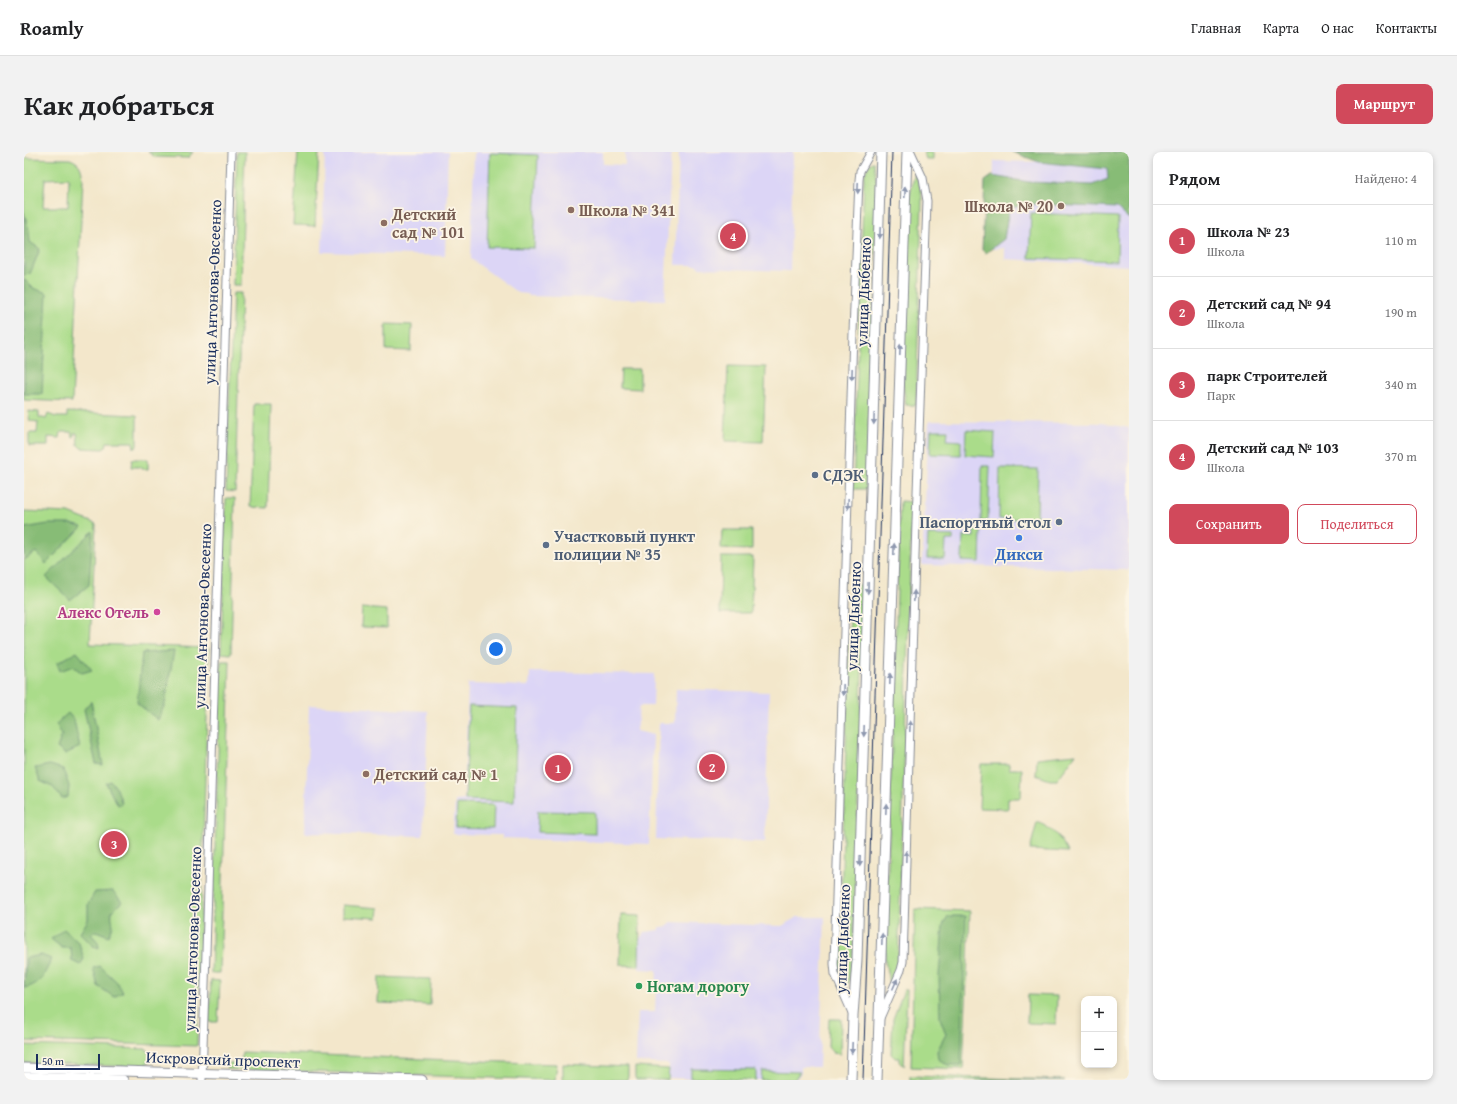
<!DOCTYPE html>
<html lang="ru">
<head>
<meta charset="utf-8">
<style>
  :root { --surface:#fff; --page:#f2f2f2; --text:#202124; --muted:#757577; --line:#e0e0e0; --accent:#d1495b }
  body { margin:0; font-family:"Gentium Book Plus",serif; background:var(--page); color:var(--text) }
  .controls { position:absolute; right:12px; bottom:12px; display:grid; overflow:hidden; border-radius:8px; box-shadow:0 2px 6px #0003 }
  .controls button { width:36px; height:36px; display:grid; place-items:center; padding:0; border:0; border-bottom:1px solid var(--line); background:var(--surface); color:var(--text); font:20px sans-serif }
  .scale { position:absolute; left:12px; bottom:10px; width:64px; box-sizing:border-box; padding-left:4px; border:2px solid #1b2f5e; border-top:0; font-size:11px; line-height:14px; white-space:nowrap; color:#1b2f5e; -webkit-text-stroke:3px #fcf5e5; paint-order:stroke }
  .you { position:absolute; left:472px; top:497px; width:14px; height:14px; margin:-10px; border:3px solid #fff; border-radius:50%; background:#1a73e8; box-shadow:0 0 0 6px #1a73e833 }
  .badge { display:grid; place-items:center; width:26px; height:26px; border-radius:50%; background:var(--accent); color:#fff; font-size:13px; font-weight:700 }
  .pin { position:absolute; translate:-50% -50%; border:2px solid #fff; box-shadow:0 1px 4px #0006 }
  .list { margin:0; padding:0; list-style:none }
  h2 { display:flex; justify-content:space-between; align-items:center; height:52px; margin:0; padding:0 16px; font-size:17px }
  h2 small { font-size:13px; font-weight:400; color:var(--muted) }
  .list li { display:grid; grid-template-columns:26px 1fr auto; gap:12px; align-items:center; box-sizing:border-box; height:72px; padding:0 16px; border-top:1px solid var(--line) }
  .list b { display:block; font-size:15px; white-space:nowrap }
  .list p { margin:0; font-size:13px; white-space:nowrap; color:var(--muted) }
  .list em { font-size:13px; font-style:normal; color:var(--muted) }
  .actions { display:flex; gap:8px; padding:12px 16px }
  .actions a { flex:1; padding:9px 0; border:1px solid var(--accent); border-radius:8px; text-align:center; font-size:14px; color:var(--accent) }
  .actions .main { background:var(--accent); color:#fff }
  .map { position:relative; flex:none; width:1105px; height:928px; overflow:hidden; border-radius:8px }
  header { display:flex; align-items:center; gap:24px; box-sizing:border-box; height:56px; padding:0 20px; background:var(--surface); border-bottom:1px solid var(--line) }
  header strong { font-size:19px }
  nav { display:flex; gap:22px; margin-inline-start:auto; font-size:14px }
  .intro { display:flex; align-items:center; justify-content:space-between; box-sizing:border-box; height:96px; padding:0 24px }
  h1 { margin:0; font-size:28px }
  .button { padding:10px 18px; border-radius:8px; background:var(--accent); color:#fff; font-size:14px; font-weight:700 }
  main { display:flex; gap:24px; padding:0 24px }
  aside { flex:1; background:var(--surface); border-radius:8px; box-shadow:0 2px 6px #0003 }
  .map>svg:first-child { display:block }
</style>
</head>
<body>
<header>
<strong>Roamly</strong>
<nav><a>Главная</a><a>Карта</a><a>О нас</a><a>Контакты</a></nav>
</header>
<div class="intro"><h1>Как добраться</h1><a class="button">Маршрут</a></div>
<main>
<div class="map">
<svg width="1105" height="928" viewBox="0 0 1105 928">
  <rect width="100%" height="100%" fill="#fcf5e5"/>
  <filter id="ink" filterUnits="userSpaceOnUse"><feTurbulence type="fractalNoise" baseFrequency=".025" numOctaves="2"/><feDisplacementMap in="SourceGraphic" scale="8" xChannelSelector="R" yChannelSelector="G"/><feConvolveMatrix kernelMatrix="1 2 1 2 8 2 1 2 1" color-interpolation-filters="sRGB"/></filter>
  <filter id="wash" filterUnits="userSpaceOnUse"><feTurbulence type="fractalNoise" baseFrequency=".012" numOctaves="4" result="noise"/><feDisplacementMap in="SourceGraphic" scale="16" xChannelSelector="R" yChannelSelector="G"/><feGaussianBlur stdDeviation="0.9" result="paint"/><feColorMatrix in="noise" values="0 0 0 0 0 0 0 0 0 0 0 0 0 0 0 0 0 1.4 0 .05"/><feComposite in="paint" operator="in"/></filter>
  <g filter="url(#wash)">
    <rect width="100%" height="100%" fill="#f3e7cb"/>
    <g fill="#dcd5f6">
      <path d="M301,0h123l-3,104 -123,-4z"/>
      <path d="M450,0h129v12l22,1v-13h46l-6,148 -136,-4 -1,-2 -10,-1 -47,-34z"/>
      <path d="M655,0h114l-3,119 -91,-3 -1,-3h-23z"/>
      <path d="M970,9l135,3v102l-124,-7v-11l-13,1z"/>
      <path d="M905,269l172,2 28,5v142l-207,-5z"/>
      <path d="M506,520l124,2 -1,32h-14l-2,25 16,4 -4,109 -146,-6 -1,-3 -49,-1 2,-33 9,-1 4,-116 61,2z"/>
      <path d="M652,537l93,3 -4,150 -109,-3 3,-116h16z"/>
      <path d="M285,553l119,6 -5,125 -118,-3z"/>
      <path d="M773,765h28l-6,150h-18v6l-6,7h-66l-60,-2v-14l-33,-2 2,-50h17l2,-42 -18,-1 1,-30 4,-7 15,-2v-3h8l3,-5 112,4z"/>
    </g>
    <g fill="#aadc8a" stroke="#628674" fill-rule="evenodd">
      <path d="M124,0h45l-5,6 -33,-1z"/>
      <path d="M213,0h8l-4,133h-8z"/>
      <path d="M274,0h21l-4,74 -22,-1z"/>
      <path d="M900,0h9v8h-7z"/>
      <path d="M466,1l48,2 -4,93 -47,-1z"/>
      <path d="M0,6l46,1c11,4 11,9 13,20l-11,223 -48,-2zM45,26l-1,29h-25l2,-28z"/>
      <path d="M848,10h2l3,24 -11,303h-13l11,-312 3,-9z"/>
      <path d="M891,21l6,17 1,10 -6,205h-10l-3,-21 6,-186z"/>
      <path d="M1007,61l87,4 -1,44 -88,-3z"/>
      <path d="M209,141h8l-6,199 -9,-1z"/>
      <path d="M362,172l26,1 -1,26 -25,-1z"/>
      <path d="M704,214l38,1 -3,75 -38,-1z"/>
      <path d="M597,217h19v20l-20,-1z"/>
      <path d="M230,252h17l-3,104 -18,-1z"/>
      <path d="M4,259l11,1v5l7,2 2,-5 8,3h11v-5l69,3 1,1v29l-1,3h-2l-1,-6h-26l-1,5 -3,2 -22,-1 -3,-3 -1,-12h-3v4h-2l-1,-5h-10l-1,6 -12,-1v9h-19v-13h8l1,-11 -8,-1z"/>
      <path d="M907,278h17l-1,10 14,1v14l-31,-1z"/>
      <path d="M942,278l29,2 -1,25 -29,-2z"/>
      <path d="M108,307h16v10h-6v-2h-11z"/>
      <path d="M958,314h8l-2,54 -7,2z"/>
      <path d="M976,316l38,1 -1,50h-38z"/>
      <path d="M202,346h9l-4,156 -10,-1z"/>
      <path d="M876,349l12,1 -14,462 -7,18 -2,2 -4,-24z"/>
      <path d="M0,359l45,2 27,11 -6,120 119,4 -12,398 -173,-5z"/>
      <path d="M698,378h30v20l-31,-1z"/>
      <path d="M950,378h7l-1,32 -18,-1 1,-25 11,1z"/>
      <path d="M904,383l25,1v4h-7l-1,19h-18z"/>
      <path d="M697,405h32l-2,56h-31z"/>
      <path d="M827,433h11l2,21 -11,354 -5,23 -2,1 -5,-6 -2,-12z"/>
      <path d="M338,456l25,2v18l-26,-1z"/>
      <path d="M197,509h9l-10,312h-9z"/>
      <path d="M445,554l48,2 -3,94 -49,-2z"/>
      <path d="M1052,602l-19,26h-7l-14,-5 1,-17z"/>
      <path d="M957,612h28v5h13l-1,28 -2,1h-11v11l-29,-1z"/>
      <path d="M433,652l37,1 -1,24 -37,-1z"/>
      <path d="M514,659l57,1v22l-58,-2z"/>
      <path d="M1013,670c15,6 24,16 31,30l-38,-2z"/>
      <path d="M319,753l36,3 -1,10 -35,-2z"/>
      <path d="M891,757l55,2 -7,158 -52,-2z"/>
      <path d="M597,763l19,1 -1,50 -19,-1z"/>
      <path d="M355,825l52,2 -1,26 -52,-2z"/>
      <path d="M187,828l9,1 -2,41h-9z"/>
      <path d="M880,838h3l-3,76 -4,-4v-4h-5l-4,-4 2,-35z"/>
      <path d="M1004,843l29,1 -1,28 -29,-1z"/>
      <path d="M805,867h12l-1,35 -7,-1 -5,-6z"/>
      <path d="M0,893l123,4 6,13h-6v5l-123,-4z"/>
      <path d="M218,900l315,12 -2,16 -328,-11v-6h14z"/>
      <path d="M539,912l65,3v10l-1,3h-63l-1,-3z"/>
      <path d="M611,915l34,2 -1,11h-32l-1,-3z"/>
      <path d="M667,917l65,1v10l-65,-2z"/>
      <path d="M738,919l38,1 -6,8h-33z"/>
      <path d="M886,924l155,4h-155z"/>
    </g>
    <g fill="#87bc76" stroke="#51766a">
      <path d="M988,0h117v67l-12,-11 -84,-4 -24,4 -5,31 -18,14 -4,-3 3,-69 7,-5 37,6 63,3 16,-6 -1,-10 -68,-7z"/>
      <path d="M0,60l5,18 1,12 10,7 -10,25 -6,1z"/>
      <path d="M0,128l2,1 7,7 14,5 -5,101h-18z"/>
      <path d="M24,372h23l11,3 -36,37 -10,-12 -12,8v-32z"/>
      <path d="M69,379l-4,54 -19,15 -24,-23z"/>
      <path d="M150,499l-9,53 -7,16 -21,-17 5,-50z"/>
      <path d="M53,500l15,18 -10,3 -9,-7 -13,5 -3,-8z"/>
      <path d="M67,549l12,64 -7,-1 -12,-55z"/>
      <path d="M44,561l6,7 6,27 -15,7 -8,-6 5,-13 -6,-11z"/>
      <path d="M26,613l13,4 6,17 -1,11 -6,2 -9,-12 -13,-6 -5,-13z"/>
      <path d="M87,629l6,8 5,14 -4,2c-5,-6 -8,-15 -12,-22z"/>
      <path d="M89,739l9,11 -11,10 2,14 -4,10 -13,-5 -5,3 7,8 1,6 -6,-2 -13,-13 8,-13v-16l7,-12z"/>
      <path d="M924,764h18l-5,149h-13l-10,-6 -1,-8 9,-17 -6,-16 -1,-43 4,-50z"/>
      <path d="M40,777l15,14 5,16 -4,6 -8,-4 -1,-13h-9l-11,-9z"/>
      <path d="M17,803l10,4c-6,15 -10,26 -27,29l2,-30z"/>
      <path d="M76,814l17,16 6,10 -9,5 -16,-11 -5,-18z"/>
    </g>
  </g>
  <g filter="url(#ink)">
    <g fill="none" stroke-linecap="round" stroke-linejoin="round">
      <g stroke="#878b94" stroke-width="9">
        <g id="street">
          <path d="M829,863l-18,-41 -1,-10 19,-632 6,-152 1,-9 11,-19"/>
          <path d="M856,866l21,-48 2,-8 13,-440 11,-321 -4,-23 -12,-26"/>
          <path d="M178,928l29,-928"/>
        </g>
      </g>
      <g stroke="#878b94" stroke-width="11">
        <g id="secondary">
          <path d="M0,916l398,12"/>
          <path d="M0,925l99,3"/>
          <path d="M827,928l2,-64 4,-56 24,-808"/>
          <path d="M853,928l30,-928"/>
        </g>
      </g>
      <use href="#street" stroke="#fff" stroke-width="7"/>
      <use href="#secondary" stroke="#fff" stroke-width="9"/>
      <path stroke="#1b2f5e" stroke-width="1" d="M839,928l29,-928"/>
    </g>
    <defs><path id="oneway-solid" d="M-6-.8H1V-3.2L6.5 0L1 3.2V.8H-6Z"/></defs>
    <g fill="#8d97ae">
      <use href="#oneway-solid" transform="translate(834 36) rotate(92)"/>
      <use href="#oneway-solid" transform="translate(881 40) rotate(-88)"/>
      <use href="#oneway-solid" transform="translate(856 81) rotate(92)"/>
      <use href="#oneway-solid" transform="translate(876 198) rotate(-88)"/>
      <use href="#oneway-solid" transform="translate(828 222) rotate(92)"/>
      <use href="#oneway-solid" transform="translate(850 267) rotate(92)"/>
      <use href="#oneway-solid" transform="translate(824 352) rotate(92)"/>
      <use href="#oneway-solid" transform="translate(870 397) rotate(-88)"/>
      <use href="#oneway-solid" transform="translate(844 436) rotate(92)"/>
      <use href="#oneway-solid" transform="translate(890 444) rotate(-88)"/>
      <use href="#oneway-solid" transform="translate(866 527) rotate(-88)"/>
      <use href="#oneway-solid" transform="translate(819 538) rotate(92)"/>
      <use href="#oneway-solid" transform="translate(886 574) rotate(-88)"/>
      <use href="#oneway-solid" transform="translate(840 579) rotate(92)"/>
      <use href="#oneway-solid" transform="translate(862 657) rotate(-88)"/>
      <use href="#oneway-solid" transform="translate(882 704) rotate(-88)"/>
      <use href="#oneway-solid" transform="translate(836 709) rotate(92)"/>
      <use href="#oneway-solid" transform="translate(858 787) rotate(-88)"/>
      <use href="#oneway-solid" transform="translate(871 832) rotate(-66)"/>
      <use href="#oneway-solid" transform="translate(828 896) rotate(92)"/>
    </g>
  </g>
  <g fill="#8d6e63" stroke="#fcf5e5" stroke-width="1.5">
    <circle cx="1037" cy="54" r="4"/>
    <circle cx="547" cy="58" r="4"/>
    <circle cx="360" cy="71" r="4"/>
    <circle cx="342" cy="622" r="4"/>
  </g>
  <g fill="#5c6f8a" stroke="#fcf5e5" stroke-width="1.5">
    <circle cx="791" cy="323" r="4"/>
    <circle cx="1035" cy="370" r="4"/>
    <circle cx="522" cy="393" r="4"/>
  </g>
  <circle fill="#3f7fe0" stroke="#fcf5e5" stroke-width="1.5" cx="995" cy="386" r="4"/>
  <circle fill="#d1479c" stroke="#fcf5e5" stroke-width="1.5" cx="133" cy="460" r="4"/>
  <circle fill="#2e9e5b" stroke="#fcf5e5" stroke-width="1.5" cx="615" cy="834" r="4"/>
  <g text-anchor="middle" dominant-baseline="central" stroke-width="3.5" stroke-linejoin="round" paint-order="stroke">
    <g font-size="16" font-weight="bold" fill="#785e54" stroke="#fcf5e5" text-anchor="start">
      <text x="1029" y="54" text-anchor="end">Школа № 20</text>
      <text x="555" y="58">Школа № 341</text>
      <text x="368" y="62">Детский<tspan x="368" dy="18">сад № 101</tspan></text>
      <text x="350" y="622">Детский сад № 1</text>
    </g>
    <g font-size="16" fill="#1b2f5e" stroke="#fcf5e5">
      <text transform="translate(188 140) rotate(-88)">улица Антонова-Овсеенко</text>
      <text transform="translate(839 140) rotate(-88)">улица Дыбенко</text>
      <text transform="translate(178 464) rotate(-88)">улица Антонова-Овсеенко</text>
      <text transform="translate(829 464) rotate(-88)">улица Дыбенко</text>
      <text transform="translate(168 787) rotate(-88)">улица Антонова-Овсеенко</text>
      <text transform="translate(818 787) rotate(-88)">улица Дыбенко</text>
      <text transform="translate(199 907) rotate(2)">Искровский проспект</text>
    </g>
    <g font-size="16" font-weight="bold" fill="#4e5e75" stroke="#fcf5e5" text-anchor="start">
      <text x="799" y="323">СДЭК</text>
      <text x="1027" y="370" text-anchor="end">Паспортный стол</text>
      <text x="530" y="384">Участковый пункт<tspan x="530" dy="18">полиции № 35</tspan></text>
    </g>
    <g font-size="16" font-weight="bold" fill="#366cbe" stroke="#fcf5e5">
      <text x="995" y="402">Дикси</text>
    </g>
    <g font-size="16" font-weight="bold" fill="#b23c85" stroke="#fcf5e5" text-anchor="end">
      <text x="125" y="460">Алекс Отель</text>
    </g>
    <g font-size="16" font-weight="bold" fill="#27864d" stroke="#fcf5e5" text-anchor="start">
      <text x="623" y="834">Ногам дорогу</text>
    </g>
  </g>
</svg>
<div class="controls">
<button>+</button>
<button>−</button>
</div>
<div class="scale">50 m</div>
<div class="you"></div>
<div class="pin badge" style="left:534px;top:616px">1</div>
<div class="pin badge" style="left:688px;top:615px">2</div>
<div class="pin badge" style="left:90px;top:692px">3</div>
<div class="pin badge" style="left:709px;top:84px">4</div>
</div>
<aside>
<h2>Рядом<small>Найдено: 4</small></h2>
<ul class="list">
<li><span class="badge">1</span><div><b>Школа № 23</b><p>Школа</p></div><em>110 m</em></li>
<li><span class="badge">2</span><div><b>Детский сад № 94</b><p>Школа</p></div><em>190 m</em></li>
<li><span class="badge">3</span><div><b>парк Строителей</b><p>Парк</p></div><em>340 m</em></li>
<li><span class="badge">4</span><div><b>Детский сад № 103</b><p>Школа</p></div><em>370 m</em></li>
</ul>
<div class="actions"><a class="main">Сохранить</a><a>Поделиться</a></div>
</aside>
</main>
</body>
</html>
